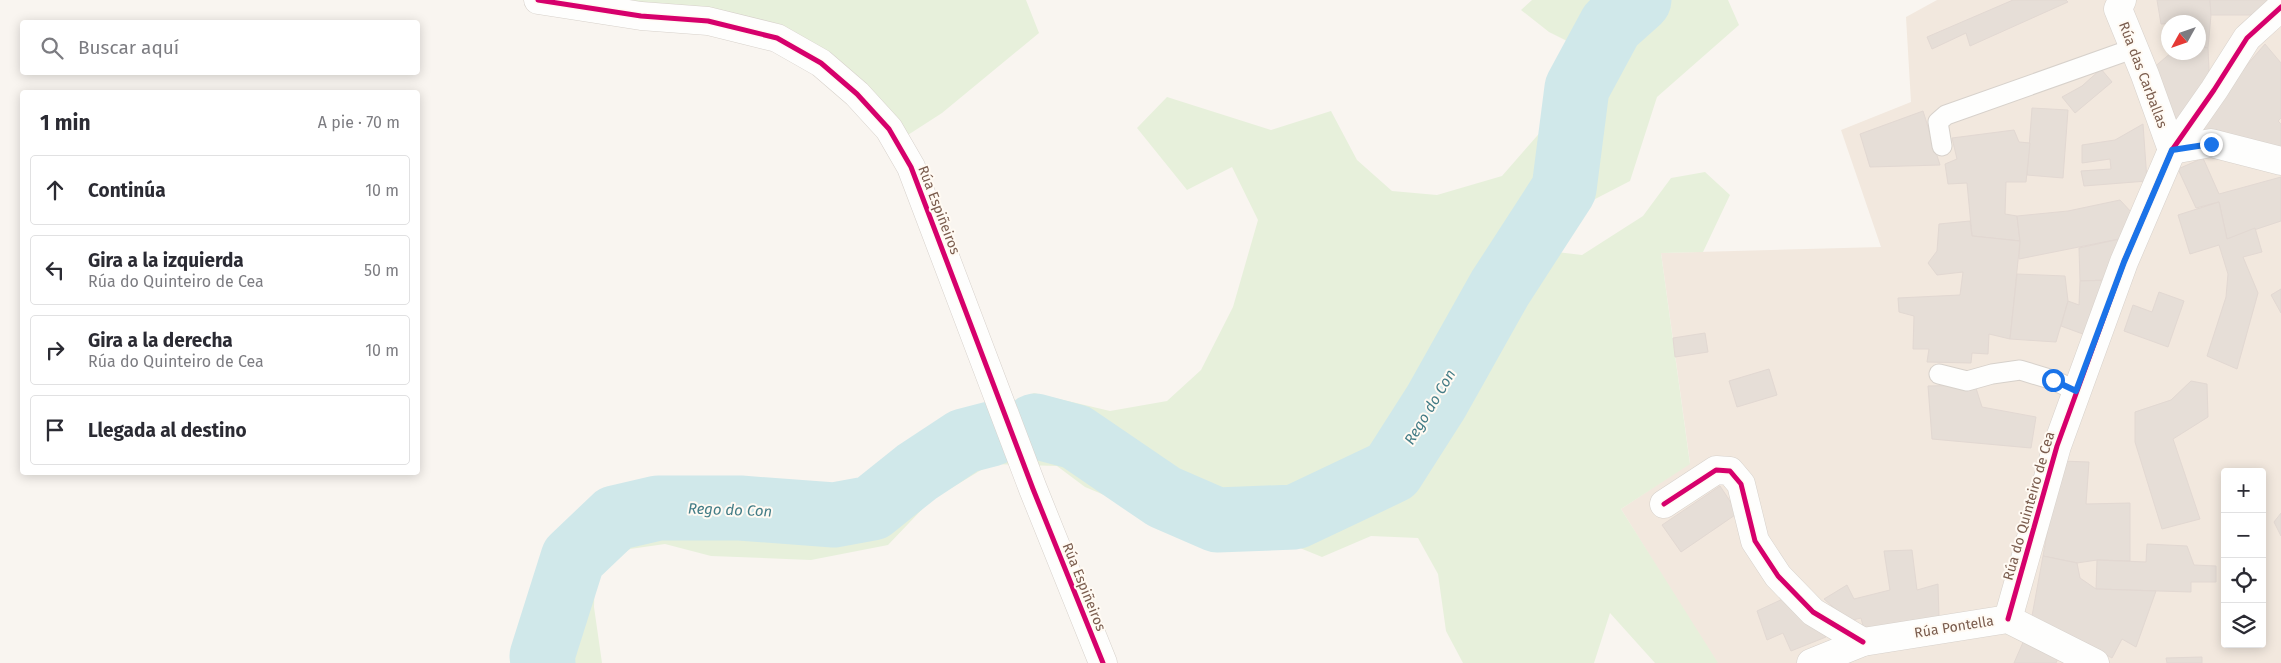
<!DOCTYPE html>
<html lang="es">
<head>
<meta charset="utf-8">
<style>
  :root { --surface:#fff; --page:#f2f2f3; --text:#2b2b33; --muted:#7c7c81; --line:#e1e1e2 }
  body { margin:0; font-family:"Fira Sans",sans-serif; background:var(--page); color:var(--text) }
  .controls { position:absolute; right:15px; bottom:15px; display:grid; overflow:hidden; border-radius:5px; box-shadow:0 2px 12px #0003 }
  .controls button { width:45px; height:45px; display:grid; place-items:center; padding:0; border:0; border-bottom:1px solid var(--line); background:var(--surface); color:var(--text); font:25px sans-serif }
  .compass { position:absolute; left:2161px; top:15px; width:45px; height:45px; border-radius:50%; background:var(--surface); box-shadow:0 2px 12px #0003; rotate:230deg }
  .stop { position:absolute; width:15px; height:15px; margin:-11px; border:4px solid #1a73e8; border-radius:50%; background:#fff }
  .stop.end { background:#1a73e8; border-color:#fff; box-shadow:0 1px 5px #0008 }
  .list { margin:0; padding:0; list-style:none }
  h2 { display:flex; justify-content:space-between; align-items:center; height:65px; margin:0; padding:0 20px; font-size:21px }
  h2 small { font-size:16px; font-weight:400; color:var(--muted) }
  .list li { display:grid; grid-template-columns:32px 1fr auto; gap:15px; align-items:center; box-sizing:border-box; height:70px; margin:0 10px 10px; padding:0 10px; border:1px solid var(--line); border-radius:5px }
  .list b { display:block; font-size:19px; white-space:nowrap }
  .list p { margin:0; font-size:16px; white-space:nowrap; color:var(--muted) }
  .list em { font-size:16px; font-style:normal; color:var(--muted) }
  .icon { flex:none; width:28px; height:28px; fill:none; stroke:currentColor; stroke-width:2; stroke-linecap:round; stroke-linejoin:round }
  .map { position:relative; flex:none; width:2281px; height:663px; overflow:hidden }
  .search { position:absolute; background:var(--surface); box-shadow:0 2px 12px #0003; left:20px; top:20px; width:400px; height:55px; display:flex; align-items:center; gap:12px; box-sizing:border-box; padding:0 18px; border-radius:5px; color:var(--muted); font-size:19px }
  .panel { position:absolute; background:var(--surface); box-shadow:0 2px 12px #0003; left:20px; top:90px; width:400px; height:385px; border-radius:5px }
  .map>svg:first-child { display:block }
</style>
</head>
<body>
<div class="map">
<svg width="2281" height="663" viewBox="0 0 2281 663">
  <rect width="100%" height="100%" fill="#f9f5f0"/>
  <path fill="#f2e8de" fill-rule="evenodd" d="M1937,0h344v663h-565l-95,-154 69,-46 -29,-210 220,-6 -40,-117 70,-28 -5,-85zM2168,22h30v30h-30zM2225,472h37v172h-37z"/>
  <g fill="#e7f0db">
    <path d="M541,0h485l13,33 -97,80 -45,29 -120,-104z"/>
    <path d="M1532,0h196l11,25 -82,72 -27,84 -60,31 -13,40 25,3 61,-39 28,-38 34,-6 25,23 -27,57 -42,1 29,211 -69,45 97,154h-63l-45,-50 -16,50h-131l-17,-32 -8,-57 -20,-36 -47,-2 -49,21 -59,-24 -61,3 -117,-49 -28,-21 -66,-2 -61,37 -42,44 -77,15 -100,-4 -46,-12 -35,5 -35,23 -1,35 8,56h-85l3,-20 20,-60 21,-38 68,-49 216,2 41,-31 69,-44 79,-30 76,18 57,-10 34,-31 32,-63 25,-87 -26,-53 -45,23 -50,-62 30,-31 104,33 60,-19 26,49 35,31 45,4 65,-19 42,-48 11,-45 16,-40 -22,-11 -28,-22z"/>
  </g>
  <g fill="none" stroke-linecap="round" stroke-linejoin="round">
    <g stroke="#d0e8ea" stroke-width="65">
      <path d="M1035,426l41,11 88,60 53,23 78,-3 97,-46 44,-69 64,-114 64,-99 13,-101 34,-63 28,-25"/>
      <path d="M543,663l-1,-7 31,-98 42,-40 43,-10h82l94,7 38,-7 45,-36 47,-31 27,-7"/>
    </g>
  </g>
  <g fill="#e6ded7" stroke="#e2d8d2">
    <path d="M2013,0h53l2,2 -98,44 -4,-13 -34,16 -5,-12z"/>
    <path d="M2157,0h53l1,15 -3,33 -10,-2v-24l-37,2z"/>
    <path d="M2210,0h63l-8,15h-54z"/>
    <path d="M2265,44l16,19v55l-3,3 3,3v28l-89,-23z"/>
    <path d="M2198,46l10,2 1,22 -2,19 -29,33 -26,-53 20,-17h26z"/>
    <path d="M2101,69l11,13 -37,31 -13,-16 20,-11z"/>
    <path d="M2032,108l36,2 -5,68 -36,-3z"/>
    <path d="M1923,111l17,54 -70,2 -10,-33z"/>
    <path d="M2143,124l4,57 -63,5 -3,-15 30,-2 -1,-10 -28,4v-18l33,-5z"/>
    <path d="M2014,130l5,12 11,1 -4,39h-20l-1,32 12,2 3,25 -48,-5 -5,-53 -19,1 -3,-20 12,-5 -5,-21z"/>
    <path d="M2203,158l16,36 62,-17v44l-54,18 -8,-37 -23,6 -18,-39z"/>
    <path d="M2120,200l13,14 -4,23 -110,22 1,-18 -3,-25 51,-5z"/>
    <path d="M2219,202l8,37 28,-11 7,24 -19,5 15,36 -21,76 -30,-13 19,-59 2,-23 -9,-29 -29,9 -12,-39z"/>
    <path d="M1970,221l2,15 48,5 -10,98 -21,-5 -1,20 -16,-1 -1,10 -44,-1 2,-13h-16l1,-33 -15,-4 -1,-14 62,-3 3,-23 -26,3 -9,-12 9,-12 2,-27z"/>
    <path d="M2129,237l-19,43 -30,1 -1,-33z"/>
    <path d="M2017,274l48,2 3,25 -12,41 -46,-3z"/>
    <path d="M2110,280l-19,57 -30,-11 7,-25 11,4 1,-24z"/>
    <path d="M2281,289v24l-10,-18z"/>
    <path d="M2159,292l25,9 -16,46 -44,-16 9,-26 19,7z"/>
    <path d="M1705,333l3,19 -33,5 -2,-19z"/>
    <path d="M1769,369l8,26 -40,12 -8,-26z"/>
    <path d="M2191,381l16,3 1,33 -35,22 27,80 -38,10 -27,-87v-30l36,-12z"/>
    <path d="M1975,385l7,22 54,10 -5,31 -99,-9 -4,-53z"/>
    <path d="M2060,461l29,1 -3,42 44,-1v58l-33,-1 -20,3 -34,-7z"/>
    <path d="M1720,486l18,27 -57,39 -19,-27z"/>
    <path d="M2281,513v23l-7,-14z"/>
    <path d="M2147,544l40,2 7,19 22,1v16h-25v10l-95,-3 1,-29 49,2z"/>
    <path d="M1912,550l5,40 21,-6 1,33 -74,17 -4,-16 -12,3 -25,-22 23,-14 7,14 36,-9 -6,-39z"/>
    <path d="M2043,556l34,7 3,15 16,11 60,2 -20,56 -14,-8 -10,19 -80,-42z"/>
    <path d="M1787,597l27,24 12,16 -35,14 -8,-18 -16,7 -10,-29z"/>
    <path d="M2024,640l35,16 -3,7h-42z"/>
    <path d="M2202,657v6h-35l-1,-5z"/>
  </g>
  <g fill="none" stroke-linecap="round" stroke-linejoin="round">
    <g stroke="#d7d1cb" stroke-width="21">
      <g id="service">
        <path d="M1942,146l-4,-24 8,-7 189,-67"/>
        <path d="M1939,374l28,7 25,-7 28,-4 33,10 24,11"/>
      </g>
    </g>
    <g stroke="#d7d1cb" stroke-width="29">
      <g id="minor">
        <path d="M538,0l103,16 67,5 69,17 44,25 36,31 32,35 22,38 122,322 70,174"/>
        <path d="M2122,0l-4,9 27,66 27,75"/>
        <path d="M2172,150l39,-7 70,18"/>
        <path d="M1664,504l52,-34 14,1 11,13 14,57 23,35 35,36 50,30"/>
        <path d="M2008,619l49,-173 67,-184 48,-112 42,-60 33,-52 34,-31"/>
        <path d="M1811,663l52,-21 145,-23 87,44"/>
      </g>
    </g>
    <use href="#service" stroke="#fefefd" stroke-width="19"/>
    <use href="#minor" stroke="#fefefd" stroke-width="28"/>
    <g stroke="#fffaf3" stroke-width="8">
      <g id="cycleway">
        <path d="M538,0l103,16 67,5 69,17 44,25 36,31 32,35 22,38 122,322 70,174"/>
        <path d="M1664,504l52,-34 14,1 11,13 14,57 23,35 35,36 50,30"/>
        <path d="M2008,619l49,-173 67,-184 48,-112 42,-60 33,-52 34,-31"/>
      </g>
    </g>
    <use href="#cycleway" stroke="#d6006c" stroke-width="5"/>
  </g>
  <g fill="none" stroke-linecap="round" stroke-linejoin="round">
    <path stroke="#1a73e8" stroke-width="6" d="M2053,380l23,11 48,-129 48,-112 39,-6"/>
  </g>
  <g text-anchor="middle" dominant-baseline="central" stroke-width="4" stroke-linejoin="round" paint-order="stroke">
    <g font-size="14" fill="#7a5c4d" stroke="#fffaf3">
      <text transform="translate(2143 75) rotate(69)">Rúa das Carballas</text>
      <text transform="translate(939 210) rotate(69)">Rúa Espiñeiros</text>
      <text transform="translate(2029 506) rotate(-74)">Rúa do Quinteiro de Cea</text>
      <text transform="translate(1084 587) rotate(68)">Rúa Espiñeiros</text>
      <text transform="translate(1954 627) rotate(-9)">Rúa Pontella</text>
    </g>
    <g font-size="15" font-style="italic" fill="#437c86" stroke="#fffaf3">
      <text transform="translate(1430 407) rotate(-59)">Rego do Con</text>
      <text transform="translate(730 510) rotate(2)">Rego do Con</text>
    </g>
  </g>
</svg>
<div class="controls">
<button>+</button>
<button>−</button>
<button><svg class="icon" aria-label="locate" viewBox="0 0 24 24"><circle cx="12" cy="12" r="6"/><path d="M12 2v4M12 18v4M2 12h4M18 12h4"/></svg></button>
<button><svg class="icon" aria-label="layers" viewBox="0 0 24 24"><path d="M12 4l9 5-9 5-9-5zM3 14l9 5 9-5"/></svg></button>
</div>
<svg class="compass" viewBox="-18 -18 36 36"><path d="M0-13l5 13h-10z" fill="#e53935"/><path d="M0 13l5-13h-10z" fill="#7c7c81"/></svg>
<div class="stop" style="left:2053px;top:380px"></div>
<div class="stop end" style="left:2211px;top:144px"></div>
<div class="search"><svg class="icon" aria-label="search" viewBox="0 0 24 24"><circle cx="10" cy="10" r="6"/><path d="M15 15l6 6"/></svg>Buscar aquí</div>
<section class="panel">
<h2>1 min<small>A pie · 70 m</small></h2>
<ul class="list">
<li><svg class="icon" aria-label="ahead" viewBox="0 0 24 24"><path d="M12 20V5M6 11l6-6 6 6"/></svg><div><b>Continúa</b></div><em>10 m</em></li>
<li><svg class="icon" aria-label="left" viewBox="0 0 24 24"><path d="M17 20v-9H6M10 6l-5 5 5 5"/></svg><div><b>Gira a la izquierda</b><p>Rúa do Quinteiro de Cea</p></div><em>50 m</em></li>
<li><svg class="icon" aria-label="right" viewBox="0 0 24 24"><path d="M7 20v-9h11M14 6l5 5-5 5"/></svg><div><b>Gira a la derecha</b><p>Rúa do Quinteiro de Cea</p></div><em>10 m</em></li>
<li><svg class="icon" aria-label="arrive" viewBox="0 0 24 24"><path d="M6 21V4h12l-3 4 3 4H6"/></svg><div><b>Llegada al destino</b></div></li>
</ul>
</section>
</div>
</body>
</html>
